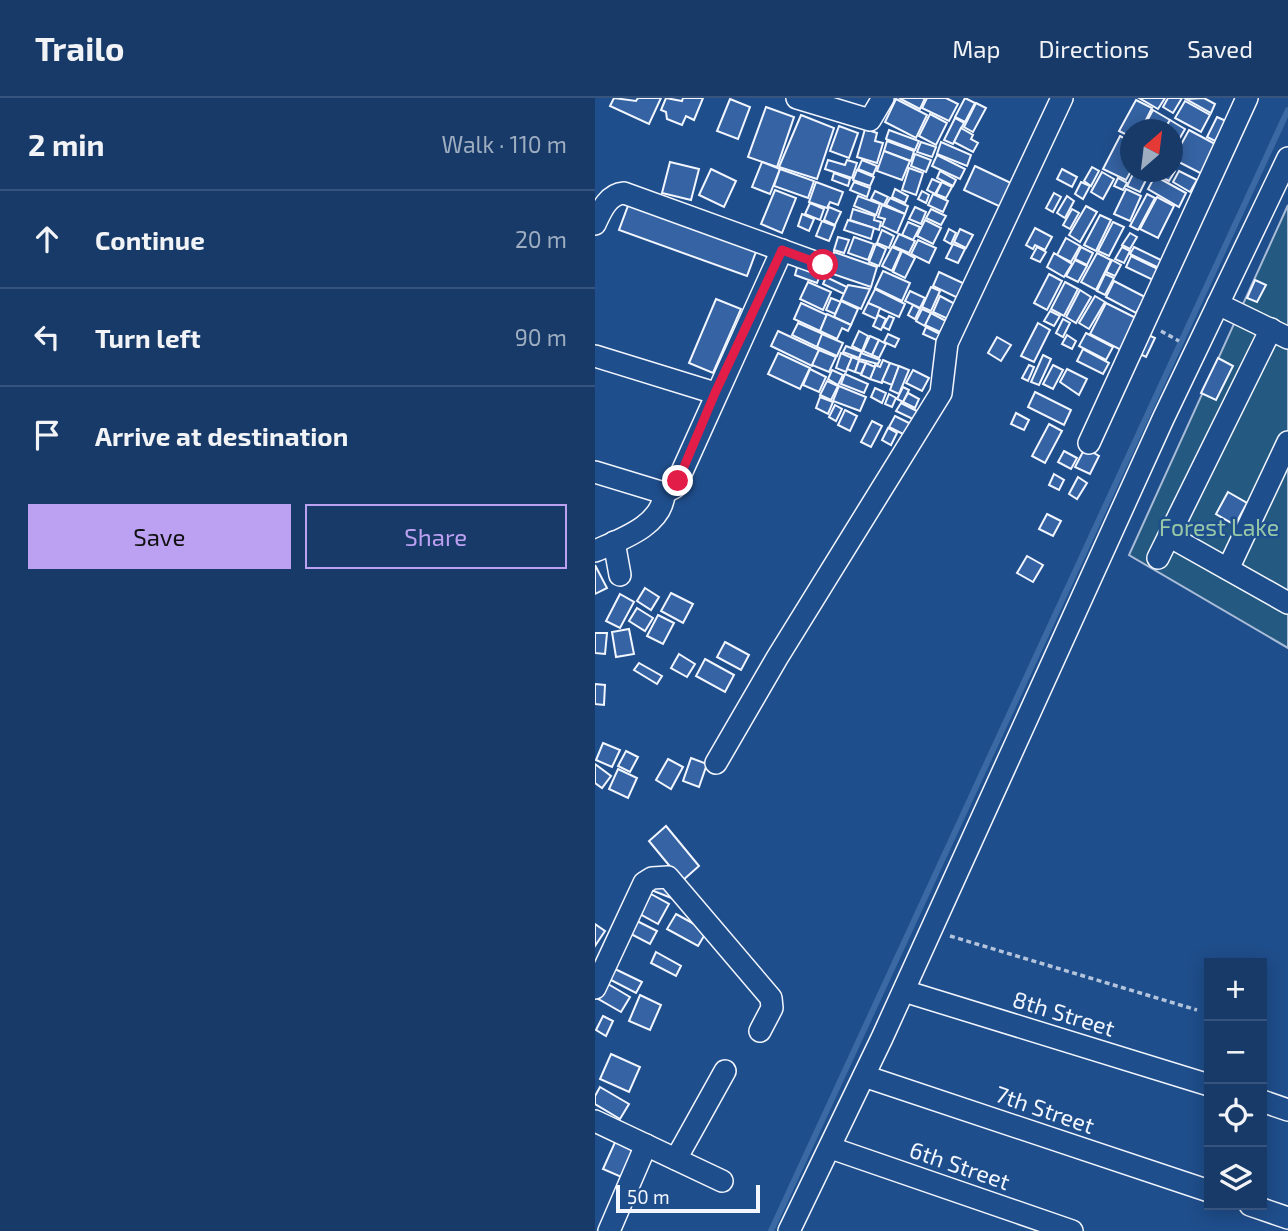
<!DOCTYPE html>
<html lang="en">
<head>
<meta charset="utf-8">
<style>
  :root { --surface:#173a69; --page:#20416f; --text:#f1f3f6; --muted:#9eadc0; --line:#36547d; --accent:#bca0f2 }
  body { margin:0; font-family:"Exo 2",sans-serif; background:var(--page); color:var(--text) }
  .controls { position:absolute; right:21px; bottom:21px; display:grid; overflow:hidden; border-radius:0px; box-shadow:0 4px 18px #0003 }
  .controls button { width:63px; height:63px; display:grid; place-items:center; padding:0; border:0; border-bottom:2px solid var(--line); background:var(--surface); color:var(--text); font:35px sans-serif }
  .compass { position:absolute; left:525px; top:21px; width:63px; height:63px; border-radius:50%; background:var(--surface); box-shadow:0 4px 18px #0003; rotate:28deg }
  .scale { position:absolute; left:21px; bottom:18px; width:144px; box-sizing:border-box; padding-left:7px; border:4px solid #f2f6ff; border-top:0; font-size:19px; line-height:24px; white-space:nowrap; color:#f2f6ff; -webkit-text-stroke:5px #1f4e8c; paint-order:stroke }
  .stop { position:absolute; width:21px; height:21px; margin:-16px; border:5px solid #e11d48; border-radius:50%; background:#fff }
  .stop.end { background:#e11d48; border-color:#fff; box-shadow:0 2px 7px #0008 }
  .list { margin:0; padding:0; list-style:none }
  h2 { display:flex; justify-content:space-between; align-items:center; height:91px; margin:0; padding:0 28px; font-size:30px }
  h2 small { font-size:23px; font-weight:400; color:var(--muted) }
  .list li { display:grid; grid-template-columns:46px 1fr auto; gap:21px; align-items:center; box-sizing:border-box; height:98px; padding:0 28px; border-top:2px solid var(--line) }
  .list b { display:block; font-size:26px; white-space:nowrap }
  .list em { font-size:23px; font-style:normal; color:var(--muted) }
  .actions { display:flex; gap:14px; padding:21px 28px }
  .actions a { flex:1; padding:16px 0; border:2px solid var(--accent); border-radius:0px; text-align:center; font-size:24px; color:var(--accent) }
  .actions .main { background:var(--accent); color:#111 }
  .icon { flex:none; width:38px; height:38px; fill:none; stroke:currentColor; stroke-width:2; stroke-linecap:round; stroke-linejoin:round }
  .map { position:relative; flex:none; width:693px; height:1133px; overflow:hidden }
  header { display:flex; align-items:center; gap:42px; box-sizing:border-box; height:98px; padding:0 35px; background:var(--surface); border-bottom:2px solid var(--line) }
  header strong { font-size:33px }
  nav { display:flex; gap:38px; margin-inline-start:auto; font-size:24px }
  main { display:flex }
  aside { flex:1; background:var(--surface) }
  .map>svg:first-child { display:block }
</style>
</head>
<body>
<header>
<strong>Trailo</strong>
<nav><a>Map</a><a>Directions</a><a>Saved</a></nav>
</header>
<main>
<aside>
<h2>2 min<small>Walk · 110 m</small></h2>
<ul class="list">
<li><svg class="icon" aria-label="ahead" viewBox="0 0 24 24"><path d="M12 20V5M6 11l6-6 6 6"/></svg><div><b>Continue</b></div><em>20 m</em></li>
<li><svg class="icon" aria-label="left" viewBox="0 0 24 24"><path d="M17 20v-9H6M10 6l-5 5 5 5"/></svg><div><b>Turn left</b></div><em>90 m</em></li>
<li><svg class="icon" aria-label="arrive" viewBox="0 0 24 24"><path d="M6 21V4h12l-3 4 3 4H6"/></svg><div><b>Arrive at destination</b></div></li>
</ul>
<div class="actions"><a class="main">Save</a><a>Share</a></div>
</aside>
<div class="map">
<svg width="693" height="1133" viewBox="0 0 693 1133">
  <rect width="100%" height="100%" fill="#1f4e8c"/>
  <path fill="#245a82" stroke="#a8bbd7" stroke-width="2" d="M693,107v443l-159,-93z"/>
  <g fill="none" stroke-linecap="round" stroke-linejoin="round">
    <path stroke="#3b69a3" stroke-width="6" d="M176,1133l517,-1121"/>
  </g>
  <g fill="#3563a3" stroke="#f2f6ff" stroke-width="2">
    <path d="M19,0l22,3 2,-3h23l-12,26 -39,-18z"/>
    <path d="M71,0l16,3 1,-3h20l-9,22 -8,-4 -4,9 -15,-6 -1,-7 -5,-2z"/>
    <path d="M304,0h26l-5,11z"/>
    <path d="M332,0h19l12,6 -9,17 -27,-13z"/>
    <path d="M370,0l10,5 -10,19 -10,-5z"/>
    <path d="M544,0h26l-7,11z"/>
    <path d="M573,0h14l-9,15 -10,-6z"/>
    <path d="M609,0l11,6 -4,9 -25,-14z"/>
    <path d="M135,1l20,8 -12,32 -21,-8z"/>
    <path d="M301,1l31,16 -11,23 -31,-16z"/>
    <path d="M541,2l16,8 -11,22h-10v7l-12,-6z"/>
    <path d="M590,3l25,14 -9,17 -26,-14z"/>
    <path d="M381,5l10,5 -13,24 -9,-5z"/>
    <path d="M171,9l28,10 -17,50 -29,-10z"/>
    <path d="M558,12l17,10 -6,10h-22z"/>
    <path d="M335,16l17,9 -11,22 -17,-9z"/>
    <path d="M206,17l33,13 -17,51 -38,-12z"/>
    <path d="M622,19l9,4 -11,20 -8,-4z"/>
    <path d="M360,20l9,5 -11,21 -9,-4z"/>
    <path d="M575,22l15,9 -12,21v-20h-9z"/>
    <path d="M244,28l19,7 -9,25 -19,-7z"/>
    <path d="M366,30l12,7 -2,4 7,4 -5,9 -19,-10z"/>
    <path d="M270,31l12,4 -2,8 8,2 -6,20 -20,-6z"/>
    <path d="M294,32l30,11 -4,9 -29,-11z"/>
    <path d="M594,32l28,15 -15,29 -29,-15z"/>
    <path d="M525,38l11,6v29l-5,9 -23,-11z"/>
    <path d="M292,43l27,10 -3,10 -27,-10z"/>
    <path d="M326,44l15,5 -4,10 -15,-5z"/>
    <path d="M346,44l30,13 -4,11 -30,-12z"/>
    <path d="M289,53l26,10 -8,19 -25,-9z"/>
    <path d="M320,56l16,6 -5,12 -15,-6z"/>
    <path d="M342,57l28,14 -5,10 -28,-13z"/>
    <path d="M233,62l17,5 2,-5 10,3 -5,15 -27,-9z"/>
    <path d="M267,62l15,6 -4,9 -15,-6z"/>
    <path d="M75,64l29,7 -8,31 -29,-7z"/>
    <path d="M167,64l18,7 -10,25 -18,-7z"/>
    <path d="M380,68l36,17 -10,24 -37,-17z"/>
    <path d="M497,69l7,4 -8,15 -7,-5z"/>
    <path d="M314,70l14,5 -7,22 -14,-5z"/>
    <path d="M116,71l25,12 -12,26 -25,-12z"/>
    <path d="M185,71l34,12 -6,17 -34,-12z"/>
    <path d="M467,71l15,8 -5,10 -15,-8z"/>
    <path d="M578,71l2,2 -6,10 -17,-9z"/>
    <path d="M262,72l17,7 -4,9 -17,-6z"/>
    <path d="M345,73l16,9 -3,6 -16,-8z"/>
    <path d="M584,73l18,9 -7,12 -17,-10z"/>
    <path d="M507,74l12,7 -11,20 -12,-7z"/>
    <path d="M539,74h16l-10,20 -13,-6z"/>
    <path d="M239,75l16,6 -2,7 -16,-6z"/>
    <path d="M560,78l31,17 -7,14 -31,-18z"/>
    <path d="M523,80l9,5 -4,7 -9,-4z"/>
    <path d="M337,81l9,4 -6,11 -8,-4z"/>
    <path d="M221,84l27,10 -5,13 -8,-3 -3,6 -18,-6z"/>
    <path d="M259,84l16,6 -3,9 -17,-7z"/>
    <path d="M347,84l10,5 -6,11 -10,-4z"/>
    <path d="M486,84l9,4 -7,13 -8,-5z"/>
    <path d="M300,91l13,7 -3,7 -13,-6z"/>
    <path d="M531,91l15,7 -11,25 -16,-7z"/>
    <path d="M180,92l21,8 -14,35 -21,-9z"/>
    <path d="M280,93l13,6 -4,8 -13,-6z"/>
    <path d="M327,93l7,4 -3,8 -8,-4z"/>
    <path d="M459,95l7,4 -8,15 -7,-4z"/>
    <path d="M338,96l15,7 -5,11 -15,-7z"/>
    <path d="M552,96l8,4 -17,32 -8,-4z"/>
    <path d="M263,98l22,8 -4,11 -22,-9z"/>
    <path d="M472,98l7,5 -9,17 -8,-5z"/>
    <path d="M562,99l17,9 -16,32 -18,-9z"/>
    <path d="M295,100l18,8 -3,8 -19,-9z"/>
    <path d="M34,105l128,46 -10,27 -128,-46z"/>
    <path d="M215,105l14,6 -4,11 -15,-6z"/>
    <path d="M287,107l23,9 -8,19 -15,-7 3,-7 -7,-2z"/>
    <path d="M491,108l11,6 -17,30 -11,-7z"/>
    <path d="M234,109l12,5 -6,13 -11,-5z"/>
    <path d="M320,109l11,5 -5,12 -12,-5z"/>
    <path d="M258,111l22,7 -1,4 7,2 -2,8 -29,-10z"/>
    <path d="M336,111l15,7 -5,9 -15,-7z"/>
    <path d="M477,111l7,4 -9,16 -7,-4z"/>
    <path d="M207,116l12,5 -5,12 -11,-5z"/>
    <path d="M505,117l11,5 -15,31 -12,-6z"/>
    <path d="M253,122l26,8 -3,11 -27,-9z"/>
    <path d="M330,122l16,8 -8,16 -16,-8z"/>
    <path d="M227,123l13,5 -6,15 -13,-5z"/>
    <path d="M313,124l12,5 -7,13 -11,-5z"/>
    <path d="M518,124l11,5 -15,29 -11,-5z"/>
    <path d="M440,130l17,9 -7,13 -10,-5 -2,4 -7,-4z"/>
    <path d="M354,131l7,4 -5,11 -7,-4z"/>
    <path d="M365,131l13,6 -7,13 -12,-6z"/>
    <path d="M287,132l12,6 -5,12 -12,-5z"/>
    <path d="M535,135l7,4 -7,12 -8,-4z"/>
    <path d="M304,136l16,7 -6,12 -16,-7z"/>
    <path d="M243,139l11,3 -5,13 -10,-3z"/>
    <path d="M259,139l20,7 -6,16 -20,-7z"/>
    <path d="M471,140l14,8 -9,16 -14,-7z"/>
    <path d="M323,142l18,8 -7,15 -18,-9z"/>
    <path d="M281,146l10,5 -7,17 -10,-4z"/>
    <path d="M358,146l12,5 -7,14 -12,-5z"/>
    <path d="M297,149l9,4 -9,20 -10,-5z"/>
    <path d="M442,149l9,5 -6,10 -9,-4z"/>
    <path d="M486,149l12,6 -6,12 -12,-6z"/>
    <path d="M527,149l8,4 -6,12 -9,-4z"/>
    <path d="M539,149l29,14 -4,7 -29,-14z"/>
    <path d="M307,153l13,7 -10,20 -12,-6z"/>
    <path d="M239,154l43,15 -6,20 -44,-15z"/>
    <path d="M459,155l18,11 -8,13 -17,-10z"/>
    <path d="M502,155l14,7 -15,30 -15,-8z"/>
    <path d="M536,158l27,13 -5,11 -27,-13z"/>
    <path d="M480,162l12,6 -9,16 -12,-6z"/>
    <path d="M517,162l9,5 -6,11 -9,-4z"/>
    <path d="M203,166l23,8 -4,11 -22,-8z"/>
    <path d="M288,173l27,12 -8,18 -27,-13z"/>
    <path d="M344,174l28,13 -7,14 -27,-13z"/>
    <path d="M454,176l13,7 -15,29 -13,-7z"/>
    <path d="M510,176l9,4 -9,17 -8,-4z"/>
    <path d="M231,179l21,10 -3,7 -21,-10z"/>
    <path d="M660,182l11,5 -9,17 -10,-4z"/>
    <path d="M519,183l31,16 -9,16 -30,-16z"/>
    <path d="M213,184l23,10 -8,18 -23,-11z"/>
    <path d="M470,184l13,7 -14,27 -13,-7z"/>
    <path d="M253,187l22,4 -9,20 -20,-9z"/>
    <path d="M336,189l9,4 -9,20 -9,-4z"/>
    <path d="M280,191l30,15 -6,13 -31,-14z"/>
    <path d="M485,192l11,7 -15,26 -10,-6z"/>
    <path d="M315,193l15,7 -5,10 -15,-7z"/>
    <path d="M345,198l15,8 -7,15 -15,-7z"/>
    <path d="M500,198l10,6 -16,27 -10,-6z"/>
    <path d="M236,200l10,4 -6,12 -9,-4z"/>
    <path d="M121,201l25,10 -28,64 -24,-10z"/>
    <path d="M246,203l17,8 -7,16 -17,-8z"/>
    <path d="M206,205l26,12 -7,16 -26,-12z"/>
    <path d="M273,205l12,5 -4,11 -13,-6z"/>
    <path d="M511,205l30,15 -15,32 -31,-16z"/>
    <path d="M318,207l7,4 -5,10 -7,-4z"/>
    <path d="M327,211l9,4 -6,13 -9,-5z"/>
    <path d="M455,213l10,5 -6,10 -10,-5z"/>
    <path d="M336,215l15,8 -6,11 -15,-7z"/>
    <path d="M232,216l24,11 -3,6 -6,-3 -5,11 -17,-8z"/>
    <path d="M283,217l8,4 -5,11 -8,-4z"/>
    <path d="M294,218l5,2 -5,12 -6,-3z"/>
    <path d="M468,221l7,4 -7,14 -7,-4z"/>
    <path d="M203,225l25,11 -6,13 -25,-12z"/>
    <path d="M443,225l12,7 -16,32 -13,-6z"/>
    <path d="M331,229l20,10 -3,6 -20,-9z"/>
    <path d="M183,233l41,19 -7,16 -41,-20z"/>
    <path d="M264,233l9,5 -6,15 -10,-5z"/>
    <path d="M491,235l27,14 -7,13 -27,-14z"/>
    <path d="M549,235l11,5 -9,19 -12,-6z"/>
    <path d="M227,236l21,9 -6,13 -20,-9z"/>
    <path d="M293,236l11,5 -4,8 -11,-5z"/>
    <path d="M472,237l9,6 -4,8 -10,-5z"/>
    <path d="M275,238l9,4 -7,15 -9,-4z"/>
    <path d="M402,239l14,8 -10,16 -13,-8z"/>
    <path d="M284,242l7,4 -7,14 -7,-3z"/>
    <path d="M251,248l16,6 -3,6 -16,-6z"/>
    <path d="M488,251l26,14 -6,11 -26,-13z"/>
    <path d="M224,252l17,7 -7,15 -17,-7z"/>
    <path d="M183,255l32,15 -10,21 -32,-15z"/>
    <path d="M246,255l11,5 -6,14 -10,-4z"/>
    <path d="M266,255l19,7 -2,4 -19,-5z"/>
    <path d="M448,257l8,4 -12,26 -8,-3z"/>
    <path d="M257,259l7,3 -4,12 -8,-3z"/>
    <path d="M623,260l15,8 -17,34 -15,-7z"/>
    <path d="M288,262l7,3 -8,20 -12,-4 5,-14 5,2z"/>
    <path d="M264,263l7,2 -5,11 -6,-2z"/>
    <path d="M271,265l9,4 -5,12 -9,-4z"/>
    <path d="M295,265l9,3 -7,19 -10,-4z"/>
    <path d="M434,267l5,2 -6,14 -6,-3z"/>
    <path d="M458,267l10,5 -10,19 -10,-5z"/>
    <path d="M304,268l10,4 -10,24 -9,-4z"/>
    <path d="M215,271l16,8 -7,15 -16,-7z"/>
    <path d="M472,271l20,10 -8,16 -19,-13z"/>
    <path d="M237,272l11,5 -5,10 -10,-6z"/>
    <path d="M318,272l16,8 -7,13 -16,-8z"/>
    <path d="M250,276l23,10 -4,9 -23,-9z"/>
    <path d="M232,283l11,5 -7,14 -11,-5z"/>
    <path d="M244,288l27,11 -6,14 -27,-10z"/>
    <path d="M308,289l6,3 -6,12 -6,-3z"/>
    <path d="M280,290l11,5 -4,10 -11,-6z"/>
    <path d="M440,294l36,18 -7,15 -36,-18z"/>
    <path d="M313,295l11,6 -4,9 -12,-6z"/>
    <path d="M294,296l7,4 -4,9 -7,-3z"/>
    <path d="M225,299l13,5 -5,12 -12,-6z"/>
    <path d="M306,305l20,10 -4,8 -21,-10z"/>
    <path d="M240,307l7,4 -6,12 -7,-4z"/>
    <path d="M250,312l12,6 -7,15 -12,-6z"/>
    <path d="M421,315l13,7 -5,10 -13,-6z"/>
    <path d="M300,318l20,10 -6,11 -20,-10z"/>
    <path d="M277,323l10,5 -11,21 -10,-5z"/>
    <path d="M454,326l13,7 -17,32 -13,-7z"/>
    <path d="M293,330l9,5 -6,12 -9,-5z"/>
    <path d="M490,350l14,8 -9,18 -15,-7z"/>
    <path d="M469,353l13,7 -6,11 -13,-7z"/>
    <path d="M459,376l10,6 -5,10 -10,-5z"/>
    <path d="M483,379l9,6 -10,16 -8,-5z"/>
    <path d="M633,394l19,11 -12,22 -19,-11z"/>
    <path d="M452,416l14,7 -8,15 -14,-7z"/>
    <path d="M432,458l16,9 -10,17 -16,-9z"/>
    <path d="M0,467l12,23 -12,6z"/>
    <path d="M50,490l14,9 -8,13 -14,-9z"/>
    <path d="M76,495l22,11 -10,19 -22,-12z"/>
    <path d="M25,496l14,8 -14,26 -14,-7z"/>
    <path d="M42,510l16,10 -8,13 -16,-10z"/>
    <path d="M63,517l16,8 -11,21 -16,-8z"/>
    <path d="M34,531l5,25 -18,3 -4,-25z"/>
    <path d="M0,535h12l-2,21 -10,-1z"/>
    <path d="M130,544l24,13 -8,15 -24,-13z"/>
    <path d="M84,556l16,10 -8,13 -16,-9z"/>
    <path d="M110,561l29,16 -9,17 -29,-16z"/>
    <path d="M44,565l23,13 -5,8 -23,-14z"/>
    <path d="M0,586l10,1 -1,20 -9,-1z"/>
    <path d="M8,645l17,7 -8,17 -16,-7z"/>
    <path d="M31,653l12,6 -8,15 -12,-6z"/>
    <path d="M96,660l16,6 -8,23 -16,-6z"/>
    <path d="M73,661l15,8 -12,22 -15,-9z"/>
    <path d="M0,666l16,12 -9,12 -7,-5z"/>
    <path d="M23,671l19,9 -9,20 -19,-9z"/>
    <path d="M71,728l33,40 -17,15 -33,-40z"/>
    <path d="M62,777l17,24 -23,-9z"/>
    <path d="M56,796l18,10 -11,20 -18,-10z"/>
    <path d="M81,816l31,17 -9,15 -31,-17z"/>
    <path d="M40,822l22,11 -7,13 -21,-11z"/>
    <path d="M0,826l10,7 -10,15z"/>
    <path d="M61,854l25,14 -5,10 -25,-13z"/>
    <path d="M20,871l27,13 -6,11 -27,-14z"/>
    <path d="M8,883l27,16 -9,15 -26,-15z"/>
    <path d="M45,897l21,10 -11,25 -21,-9z"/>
    <path d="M8,918l10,5 -7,15 -10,-6z"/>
    <path d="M16,956l29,13 -11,25 -29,-13z"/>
    <path d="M5,989l29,17 -9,15 -25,-15v-8z"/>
    <path d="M21,1042l22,10 -12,29 -23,-10z"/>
  </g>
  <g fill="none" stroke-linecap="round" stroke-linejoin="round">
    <g stroke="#f2f6ff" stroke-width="24">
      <g id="minor">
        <path d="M202,0l73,22 13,-22"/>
        <path d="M0,126c6,-13 13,-30 29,-31l199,72"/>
        <path d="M623,206l70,34"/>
        <path d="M0,258l120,37"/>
        <path d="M494,345l158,-345"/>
        <path d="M0,374l69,21 11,-6 107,-237"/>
        <path d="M574,438l119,67"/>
        <path d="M19,444l6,33"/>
        <path d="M0,453c27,-12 68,-26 69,-58"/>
        <path d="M563,460l113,-229"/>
        <path d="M633,471l60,-127"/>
        <path d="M121,665l61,-105 164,-265 6,-50 115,-245"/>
        <path d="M0,890l49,-105 8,-5 16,-1 103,121 1,10 -12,23"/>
        <path d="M309,893l305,94"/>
        <path d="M269,978l345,115"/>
        <path d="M667,1003l26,9"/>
        <path d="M0,1023l127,60"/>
        <path d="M236,1050l241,83"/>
        <path d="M81,1061l49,-88"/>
        <path d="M655,1107l38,13"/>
        <path d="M14,1133l37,-86"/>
        <path d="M194,1133l93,-193 281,-619 125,-261"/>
      </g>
    </g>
    <g stroke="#b3c4dc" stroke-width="3.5" stroke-dasharray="5 3.5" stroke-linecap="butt">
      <path d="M566,233l18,10"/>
      <path d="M355,838l247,74"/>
    </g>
    <use href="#minor" stroke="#1f4e8c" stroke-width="21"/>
  </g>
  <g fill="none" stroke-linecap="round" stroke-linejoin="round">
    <path stroke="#e11d48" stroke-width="9" d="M83,383l37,-88 67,-143 41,15"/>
  </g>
  <g text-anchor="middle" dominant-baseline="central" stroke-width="5" stroke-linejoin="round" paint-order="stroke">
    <g font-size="23" fill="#97c8a6" stroke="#1f4e8c">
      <text x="624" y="429">Forest Lake</text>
    </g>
    <g font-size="23" fill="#f2f6ff" stroke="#1f4e8c">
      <text transform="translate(469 915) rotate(17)">8th Street</text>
      <text transform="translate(450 1011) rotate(19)">7th Street</text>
      <text transform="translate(365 1067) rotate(19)">6th Street</text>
    </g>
  </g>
</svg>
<div class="controls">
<button>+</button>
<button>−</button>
<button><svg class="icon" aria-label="locate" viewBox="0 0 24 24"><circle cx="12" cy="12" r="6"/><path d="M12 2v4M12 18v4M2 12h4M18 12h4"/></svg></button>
<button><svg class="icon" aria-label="layers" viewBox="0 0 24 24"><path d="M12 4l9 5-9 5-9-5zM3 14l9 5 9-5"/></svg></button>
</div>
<svg class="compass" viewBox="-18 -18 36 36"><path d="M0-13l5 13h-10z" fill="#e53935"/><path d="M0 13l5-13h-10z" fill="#9eadc0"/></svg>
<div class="scale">50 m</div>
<div class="stop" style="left:228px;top:167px"></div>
<div class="stop end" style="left:83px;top:383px"></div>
</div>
</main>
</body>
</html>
